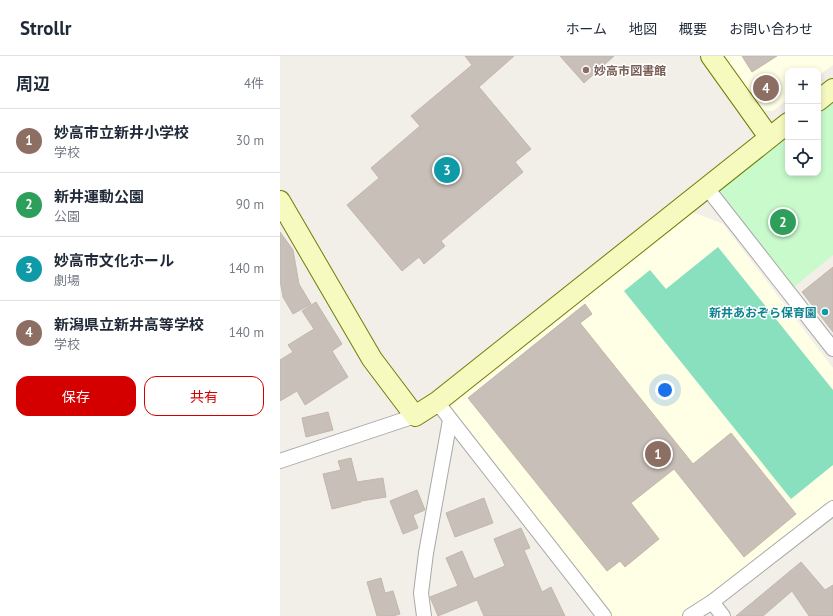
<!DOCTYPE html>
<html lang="ja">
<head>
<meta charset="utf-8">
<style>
  :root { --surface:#fff; --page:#f6f6f7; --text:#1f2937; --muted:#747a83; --line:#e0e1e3; --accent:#d40000 }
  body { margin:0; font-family:"PT Sans","Noto Sans JP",sans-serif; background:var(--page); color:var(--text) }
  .controls { position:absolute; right:12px; top:12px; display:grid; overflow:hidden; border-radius:8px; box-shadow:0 2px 6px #0003 }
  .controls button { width:36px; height:36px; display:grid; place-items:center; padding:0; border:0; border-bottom:1px solid var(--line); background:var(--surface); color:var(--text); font:20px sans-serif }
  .you { position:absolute; left:385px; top:334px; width:14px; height:14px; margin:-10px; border:3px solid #fff; border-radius:50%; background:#1a73e8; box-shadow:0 0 0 6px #1a73e833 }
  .badge { display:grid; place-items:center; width:26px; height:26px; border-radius:50%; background:var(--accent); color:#fff; font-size:13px; font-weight:700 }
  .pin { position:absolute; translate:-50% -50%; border:2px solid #fff; box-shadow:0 1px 4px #0006 }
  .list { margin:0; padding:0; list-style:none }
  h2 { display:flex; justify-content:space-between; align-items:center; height:52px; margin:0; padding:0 16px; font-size:17px }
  h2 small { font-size:13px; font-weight:400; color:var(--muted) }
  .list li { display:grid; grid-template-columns:26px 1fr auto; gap:12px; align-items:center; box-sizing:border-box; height:64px; padding:0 16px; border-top:1px solid var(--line) }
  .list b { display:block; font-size:15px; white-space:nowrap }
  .list p { margin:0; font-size:13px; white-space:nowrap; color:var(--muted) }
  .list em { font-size:13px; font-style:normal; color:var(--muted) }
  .actions { display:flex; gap:8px; padding:12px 16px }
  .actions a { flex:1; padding:9px 0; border:1px solid var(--accent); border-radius:12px; text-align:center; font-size:14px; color:var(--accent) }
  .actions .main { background:var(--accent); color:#fff }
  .icon { flex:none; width:22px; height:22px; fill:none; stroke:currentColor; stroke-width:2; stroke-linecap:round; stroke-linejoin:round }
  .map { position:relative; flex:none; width:553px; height:560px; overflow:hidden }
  header { display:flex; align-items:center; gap:24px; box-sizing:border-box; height:56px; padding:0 20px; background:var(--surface); border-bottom:1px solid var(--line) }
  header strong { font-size:19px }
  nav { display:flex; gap:22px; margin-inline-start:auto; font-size:14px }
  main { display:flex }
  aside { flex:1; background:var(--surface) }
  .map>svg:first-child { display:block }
</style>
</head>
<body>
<header>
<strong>Strollr</strong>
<nav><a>ホーム</a><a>地図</a><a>概要</a><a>お問い合わせ</a></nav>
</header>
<main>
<aside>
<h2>周辺<small>4件</small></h2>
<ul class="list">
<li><span class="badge" style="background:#8d6e63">1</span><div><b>妙高市立新井小学校</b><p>学校</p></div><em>30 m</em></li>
<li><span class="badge" style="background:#2e9e5b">2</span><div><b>新井運動公園</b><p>公園</p></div><em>90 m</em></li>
<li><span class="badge" style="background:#0f9aa8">3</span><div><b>妙高市文化ホール</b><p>劇場</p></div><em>140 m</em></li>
<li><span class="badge" style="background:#8d6e63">4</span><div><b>新潟県立新井高等学校</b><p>学校</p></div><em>140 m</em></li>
</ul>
<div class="actions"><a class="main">保存</a><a>共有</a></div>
</aside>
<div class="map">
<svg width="553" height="560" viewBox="0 0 553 560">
  <rect width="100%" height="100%" fill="#f2efe9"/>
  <g fill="#ffffe5">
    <path d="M442,0h111v9l-15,11v-5h-30v28l-15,12 -13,-1z"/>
    <path d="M410,155l33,13 110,144v134l-148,114h-74l-165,-210z"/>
  </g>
  <path fill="#c8facc" d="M553,34v165l-45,37 -81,-104 81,-63v48h30v-71z"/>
  <path fill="#88e0be" d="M438,191l115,143v75l-42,34 -167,-208 26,-21 16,19z"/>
  <g fill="#c7bfb8" stroke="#c4b6ab">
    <path d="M185,0h49l-35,31 52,62 -16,13 8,10 -82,69 4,5 -21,18 -5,-7 -17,14 -55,-66 32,-27 -8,-10 49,-42 -9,-10 61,-51z"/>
    <path d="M280,0h54l-30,27z"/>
    <path d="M462,0h35l-25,16z"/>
    <path d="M0,176l13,18 6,34 12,20 -18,10 -10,-17 -3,-17z"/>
    <path d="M553,211v65l-31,-40z"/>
    <path d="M36,246l26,42 -10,7 16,26 -43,28 -8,-14 -17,10v-41l13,-8 -5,-7 26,-16 -12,-18z"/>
    <path d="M305,248l7,10 -12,9 113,141 38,-31 65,81 -52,43 -70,-88 -43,34 28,36 -34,28 -5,-6 -13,10 -139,-173z"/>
    <path d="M48,356l5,18 -27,7 -4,-19z"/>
    <path d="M71,402l6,24 26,-4 3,19 -25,4v1l-29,7 -9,-35 18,-4 -3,-9z"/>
    <path d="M137,434l8,20 -12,5 5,13 -15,6 -13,-33z"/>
    <path d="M204,442l9,25 -38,14 -9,-24z"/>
    <path d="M241,472l9,20 -6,2 18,42 9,-5 14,29h-81l-7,-16 -39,16 -8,-19 28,-11 -12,-28 16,-7 12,28 31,-13 -11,-27z"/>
    <path d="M521,506l24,28 8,-5v31h-24l-17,-25 -29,25h-27z"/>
    <path d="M101,522l4,15 8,-2 7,23 -7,2h-16l-10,-34z"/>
  </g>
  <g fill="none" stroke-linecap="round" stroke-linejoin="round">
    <g stroke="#a9a9a9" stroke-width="16">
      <g id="street">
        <path d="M427,132l126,161"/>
        <path d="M157,346l167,214"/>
        <path d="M0,405l135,-45"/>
        <path d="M432,546l11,14"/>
        <path d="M144,560l-3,-23 5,-40 24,-133"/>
        <path d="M410,560l22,-14 121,-94"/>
      </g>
    </g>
    <g stroke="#707d05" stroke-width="22">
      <g id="secondary">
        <path d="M431,0l58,81"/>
        <path d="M538,45l15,-12"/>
        <path d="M0,145l92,158 43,57 22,-14 351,-279"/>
      </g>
    </g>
    <use href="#street" stroke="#fff" stroke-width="14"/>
    <use href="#secondary" stroke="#f7fabf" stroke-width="20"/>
  </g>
  <circle fill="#8d6e63" stroke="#fff" stroke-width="1.5" cx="306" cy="14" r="4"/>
  <circle fill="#0f9aa8" stroke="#fff" stroke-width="1.5" cx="545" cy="256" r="4"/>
  <g text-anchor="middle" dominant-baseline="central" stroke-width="3" stroke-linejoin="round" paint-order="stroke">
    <g font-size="12" font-weight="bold" fill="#785e54" stroke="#fff" text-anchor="start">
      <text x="314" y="14">妙高市図書館</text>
    </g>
    <g font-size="12" font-weight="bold" fill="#0d838f" stroke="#fff" text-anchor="end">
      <text x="537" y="256">新井あおぞら保育園</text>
    </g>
  </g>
</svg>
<div class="controls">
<button>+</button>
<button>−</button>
<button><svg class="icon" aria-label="locate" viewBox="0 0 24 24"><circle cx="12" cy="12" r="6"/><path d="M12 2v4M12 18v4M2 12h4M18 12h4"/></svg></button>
</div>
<div class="you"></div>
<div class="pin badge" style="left:378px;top:398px;background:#8d6e63">1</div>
<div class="pin badge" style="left:503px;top:166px;background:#2e9e5b">2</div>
<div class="pin badge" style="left:167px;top:114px;background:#0f9aa8">3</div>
<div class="pin badge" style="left:486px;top:32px;background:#8d6e63">4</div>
</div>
</main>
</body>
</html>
